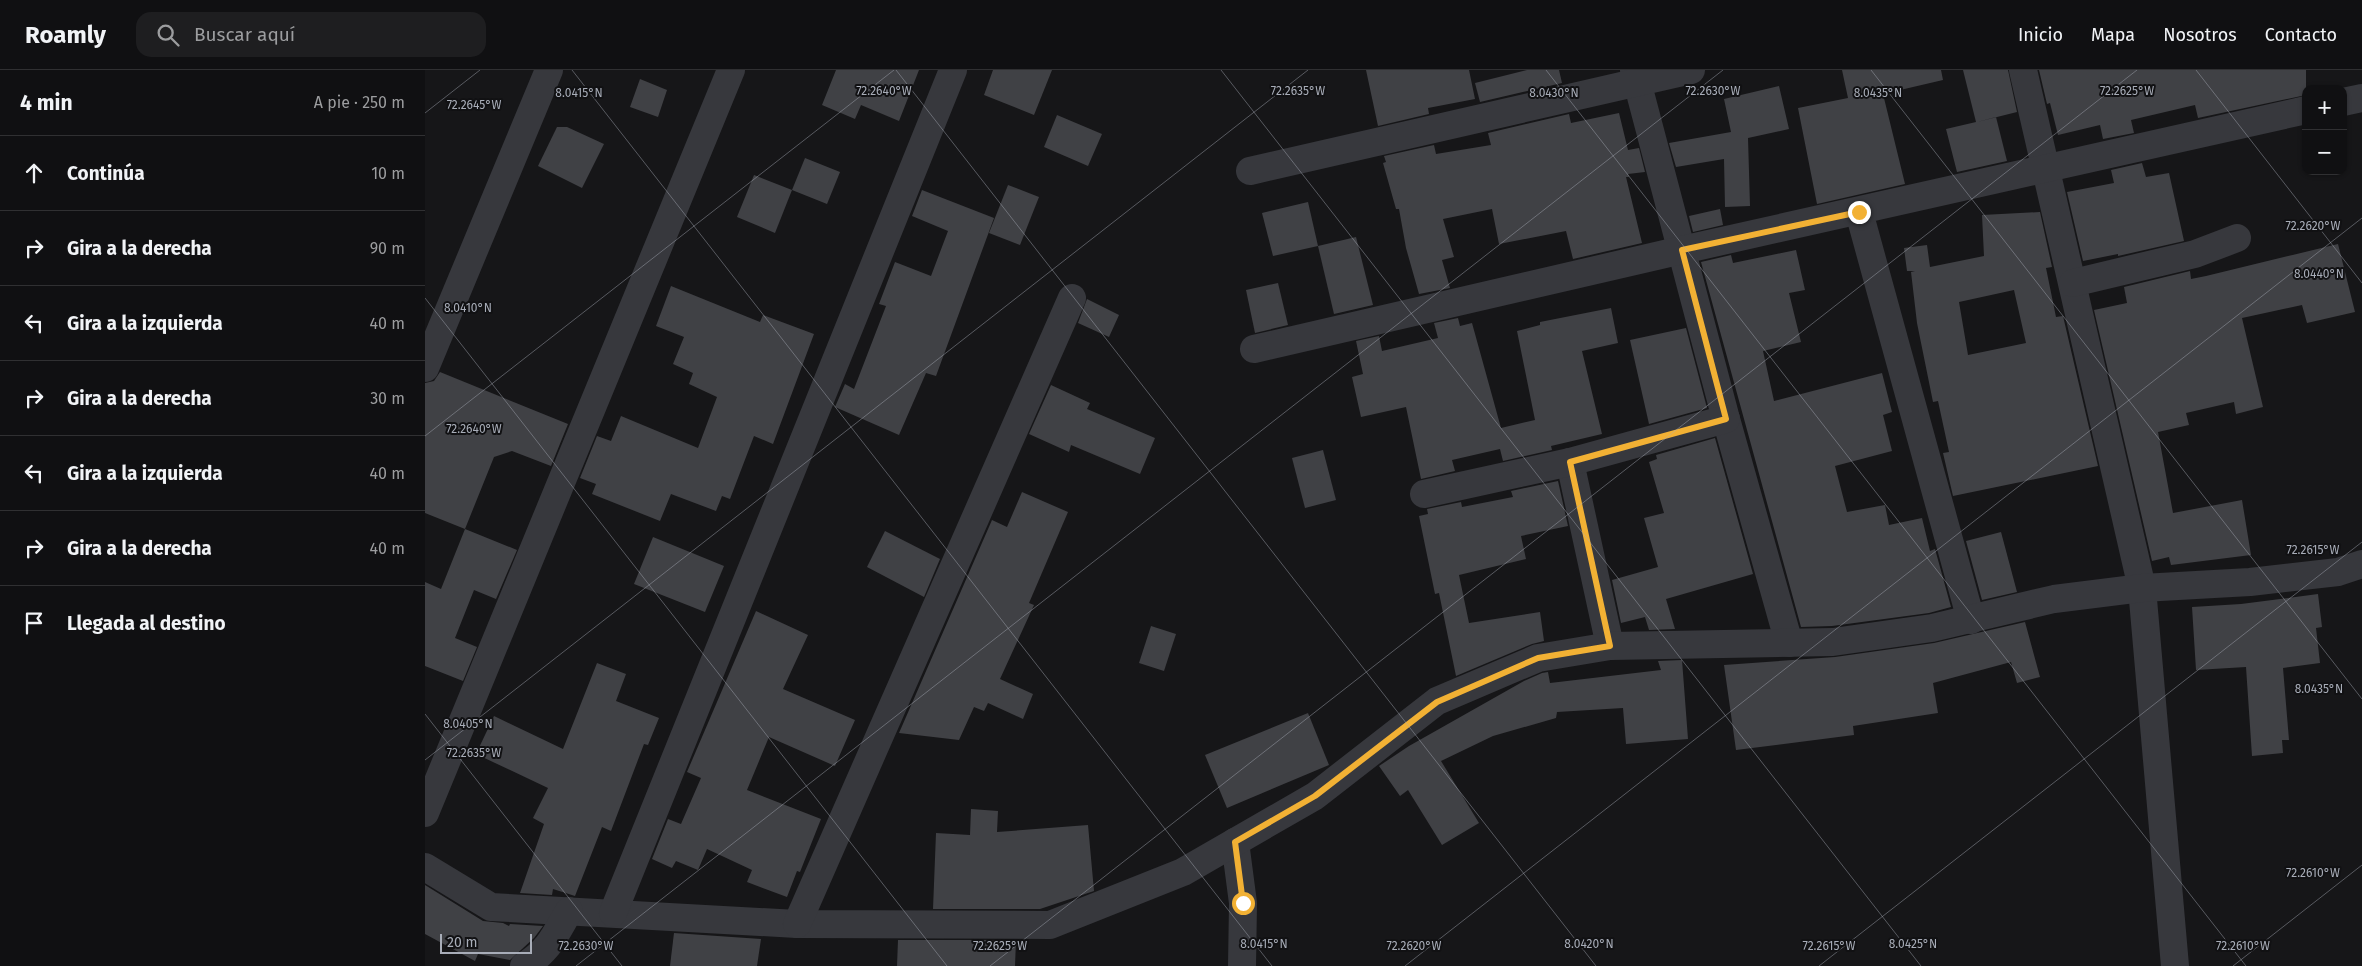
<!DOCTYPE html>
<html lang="es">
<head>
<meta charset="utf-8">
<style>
  :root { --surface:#101012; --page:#1e1e20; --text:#f1f3f6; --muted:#9c9d9f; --line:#303032 }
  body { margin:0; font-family:"Fira Sans",sans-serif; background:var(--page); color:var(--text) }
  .controls { position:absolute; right:15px; top:15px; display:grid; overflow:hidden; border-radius:10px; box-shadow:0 1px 4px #0004 }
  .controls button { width:45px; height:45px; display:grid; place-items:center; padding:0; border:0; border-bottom:1px solid var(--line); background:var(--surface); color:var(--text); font:25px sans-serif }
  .scale { position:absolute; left:15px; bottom:12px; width:92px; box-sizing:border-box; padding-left:5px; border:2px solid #a8adb8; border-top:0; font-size:14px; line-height:18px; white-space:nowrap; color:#a8adb8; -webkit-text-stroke:4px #111113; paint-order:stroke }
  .stop { position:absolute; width:15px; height:15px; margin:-11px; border:4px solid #f2b134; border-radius:50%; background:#fff }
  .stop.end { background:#f2b134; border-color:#fff; box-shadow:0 1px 5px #0008 }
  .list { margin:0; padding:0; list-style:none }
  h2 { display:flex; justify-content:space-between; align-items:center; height:65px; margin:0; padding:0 20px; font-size:21px }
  h2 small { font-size:16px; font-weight:400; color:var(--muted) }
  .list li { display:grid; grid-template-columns:32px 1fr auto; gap:15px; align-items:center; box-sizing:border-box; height:75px; padding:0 20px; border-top:1px solid var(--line) }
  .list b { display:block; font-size:19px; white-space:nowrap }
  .list em { font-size:16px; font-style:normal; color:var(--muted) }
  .icon { flex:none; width:28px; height:28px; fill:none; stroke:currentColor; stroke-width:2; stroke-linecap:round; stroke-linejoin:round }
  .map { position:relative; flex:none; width:1937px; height:896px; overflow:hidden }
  header { display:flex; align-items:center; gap:30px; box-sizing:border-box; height:70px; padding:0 25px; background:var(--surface); border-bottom:1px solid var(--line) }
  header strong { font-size:24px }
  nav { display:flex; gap:28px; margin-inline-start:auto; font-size:18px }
  .search { width:350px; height:45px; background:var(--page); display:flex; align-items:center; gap:12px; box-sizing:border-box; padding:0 18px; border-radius:15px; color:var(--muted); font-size:19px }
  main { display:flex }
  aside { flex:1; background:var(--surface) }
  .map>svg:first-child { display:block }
</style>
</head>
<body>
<header>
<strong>Roamly</strong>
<div class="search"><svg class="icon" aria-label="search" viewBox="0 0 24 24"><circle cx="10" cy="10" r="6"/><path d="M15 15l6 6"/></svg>Buscar aquí</div>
<nav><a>Inicio</a><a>Mapa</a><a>Nosotros</a><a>Contacto</a></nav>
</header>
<main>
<aside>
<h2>4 min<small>A pie · 250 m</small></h2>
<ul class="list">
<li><svg class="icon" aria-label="ahead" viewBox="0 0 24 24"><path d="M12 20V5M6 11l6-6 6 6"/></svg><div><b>Continúa</b></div><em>10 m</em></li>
<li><svg class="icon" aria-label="right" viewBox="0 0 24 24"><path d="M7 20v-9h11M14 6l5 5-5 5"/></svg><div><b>Gira a la derecha</b></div><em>90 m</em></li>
<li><svg class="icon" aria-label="left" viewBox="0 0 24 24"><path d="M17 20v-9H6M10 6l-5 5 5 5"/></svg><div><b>Gira a la izquierda</b></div><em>40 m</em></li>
<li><svg class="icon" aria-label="right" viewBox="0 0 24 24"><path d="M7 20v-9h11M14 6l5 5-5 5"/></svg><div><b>Gira a la derecha</b></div><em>30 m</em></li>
<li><svg class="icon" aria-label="left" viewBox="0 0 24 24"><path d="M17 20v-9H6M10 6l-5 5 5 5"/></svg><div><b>Gira a la izquierda</b></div><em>40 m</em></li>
<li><svg class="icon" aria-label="right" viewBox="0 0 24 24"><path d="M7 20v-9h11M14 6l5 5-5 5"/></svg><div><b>Gira a la derecha</b></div><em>40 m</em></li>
<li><svg class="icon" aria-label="arrive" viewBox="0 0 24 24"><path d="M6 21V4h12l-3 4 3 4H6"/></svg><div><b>Llegada al destino</b></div></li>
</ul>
</aside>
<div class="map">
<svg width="1937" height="896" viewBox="0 0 1937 896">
  <rect width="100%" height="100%" fill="#161618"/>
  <g fill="#404145" fill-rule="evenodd">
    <path d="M411,0h83l-20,51 -38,-16 -6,14 -33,-14z"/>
    <path d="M568,0h59l-18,45 -50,-20z"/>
    <path d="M941,0h103l6,29 -47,9 1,6 -51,12z"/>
    <path d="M1102,0h32l3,13 -82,19 -5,-19z"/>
    <path d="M1417,0h99l2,10 -60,14 22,90 -88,20 -19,-96 50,-10z"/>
    <path d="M1538,0h45l9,42 -40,10 19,-5 11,44 -50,11 -11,-43 30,-7z"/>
    <path d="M1614,0h267v25l-108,23 -3,-13 -64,15 3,13 -31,6 -3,-14 -42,10 -8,-32 -3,1z"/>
    <path d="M215,9l27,11 -9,27 -28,-10z"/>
    <path d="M1354,16l10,43 -41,9 2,68 -25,1 -1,-48 -48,8 -7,-24 62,-11 -7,-33z"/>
    <path d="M1194,43l9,37 11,-2 6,24 -17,2 1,3h-3l16,66 -69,16 -7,-28 -67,13 -7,-35 -49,10 11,38 -12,3 8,28 -31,6 -13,-46 -7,-39h-3l-13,-46 3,-1 -2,-6 50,-11 2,9 55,-9 -3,-12 81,-19 2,9z"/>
    <path d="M632,45l45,19 -14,32 -44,-19z"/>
    <path d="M132,57h10l37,17 -22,44 -44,-22z"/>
    <path d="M380,88l35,14 -13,32 -35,-14z"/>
    <path d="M1717,93l4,14 23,-4 15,68 -66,15v-2l-35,7 -16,-69 47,-9 -3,-13z"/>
    <path d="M329,105l38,15 -17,43 -38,-16z"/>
    <path d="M583,115l31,12 -19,48 -31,-12z"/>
    <path d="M497,120l72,28 -58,158 -10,-3 -27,62 -64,-28 10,-23 9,5 32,-83 -7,-2 16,-42 36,14 17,-45 -36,-15z"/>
    <path d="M883,132l10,44 -45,10 -11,-43z"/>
    <path d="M1295,139l3,16 -30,7 -4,-16z"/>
    <path d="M1615,142l12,55 -6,1 10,49 7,-1 35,150 -145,30 -10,-43 6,-1 -11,-51 -5,1 -16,-79 -6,-51 4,-1h-8l-3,-23 23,-3 3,22 54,-11 -2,-41zM1589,220l12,53 -58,12 -9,-53z"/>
    <path d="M931,167l17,68 -39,9 -16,-68z"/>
    <path d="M1913,174l17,68 -48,11 -5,-18 -60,13 21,89 -27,7 -2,-12 -48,11 3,12 -31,7 15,81 69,-13 9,55 -80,10 -2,-8 -17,4 -58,-251 33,-7 -3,-16 66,-16 1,8 15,-3z"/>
    <path d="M1371,180l9,40 -16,3 12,49 -38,9 11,50 108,-28 10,39 -9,3 9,36 -57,15 12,46 38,-7 4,20 33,-7 8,33 5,-2 16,58 -22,6 -97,13 -31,1 -100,-365 30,-7 2,8z"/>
    <path d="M853,213l10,42 -33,8 -9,-43z"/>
    <path d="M246,216l89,36 3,-7 51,19 -41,110 -19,-8 -24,63 -8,-3 -6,15 -45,-17 -11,27 -68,-27 4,-10 -16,-6 17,-42 14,5 10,-25 77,32 19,-51 -28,-13 4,-11 -20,-9 11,-27 -28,-11z"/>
    <path d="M662,229l32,16 -10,22 -31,-14z"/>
    <path d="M1186,238l7,35 -36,8 20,83 -51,12 1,4 -49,11 -3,-12 -48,11 3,11 -34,8 -15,-72 -45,10 -9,-40 11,-3 -7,-33 23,-5 3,15 56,-13 -4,-15 24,-5 2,8 12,-3 29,105 34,-8 -18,-89 23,-6v-3z"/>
    <path d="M1261,258l21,80 -58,16 -19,-84z"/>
    <path d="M15,302l128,52 -17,42 -39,-15 -18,6 -29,72 -40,-16v-130l9,-2z"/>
    <path d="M626,315l39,18 -3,6 68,29 -15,36 -69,-29 -2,7 -40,-18z"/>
    <path d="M1290,368l38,136 -87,25 9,30 -26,1 -4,-13 -24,6 -9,-43 46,-13 -14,-49 20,-5 -15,-51 8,-3 -1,-4z"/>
    <path d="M898,380l13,50 -31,8 -13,-50z"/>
    <path d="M1133,411l10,45 -47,10 5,23 -67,16 10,48 71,-11 4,29 -12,3 -76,32 -17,-83 -4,1 -16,-78 9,-2 -1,-5 34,-7 1,5 51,-10 -2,-6z"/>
    <path d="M597,422l46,20 -39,91 5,2 -34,74 33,15 -10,25 -35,-16 -4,8 -10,-4 -15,33 -60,-7 93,-213 15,7z"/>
    <path d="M40,459l52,21 -21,49 -22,-9 -19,48 22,9 -14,34 -38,-15v-84l16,7z"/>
    <path d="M460,461l55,28 -16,38 -57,-30z"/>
    <path d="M1576,462l16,60 -35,8 -16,-59z"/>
    <path d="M228,467l71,29 -19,46 -71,-28z"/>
    <path d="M1893,524l4,33 -6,1 4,35 -37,5 6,72h-7l1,13 -31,3 -6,-89 -50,3 -4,-63 49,-3z"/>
    <path d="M331,541l52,24 -25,54 72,31 -20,46 -66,-29 -22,53 74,29 -21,53 -3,-1 -10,26 -40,-15 5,-12 -45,-21 -9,21 -22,-9 -4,7 -20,-9 16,-40 13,5 20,-46 -14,-6z"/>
    <path d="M1600,552l15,55 -23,6 -6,-21 -78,21 5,30 -85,13 1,9 -118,15 -12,-85 111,-8 99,-14z"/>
    <path d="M726,556l25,8 -12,37 -25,-8z"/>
    <path d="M1257,590l6,79 -62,5 -3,-36 -66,4 -1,6 -63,18 -52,25 38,62 -37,22 -34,-55 -8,6 -21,-30 30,-20 115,-65 18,-8 6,-1 2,11 111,-13 -3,-9z"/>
    <path d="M172,593l29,11 -10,27 43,17 -11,27 -4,-1 -33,87 -9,-4 -27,69 -22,-7 -1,6 -32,-2 24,-69 -11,-6 15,-30 -72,-34 18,-38 69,33z"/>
    <path d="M883,643l21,52 -102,43 -22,-53z"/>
    <path d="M546,739l27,2 -1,21 91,-7 6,66 -54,18h-107l3,-76 34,2z"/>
    <path d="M0,815l58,36 20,2 6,3 1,-2 33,2 -9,12 -24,22 -32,-6 -3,7 -50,-27z"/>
    <path d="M249,863l87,6 -4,27h-87z"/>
    <path d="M473,870h118l-1,26h-118z"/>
  </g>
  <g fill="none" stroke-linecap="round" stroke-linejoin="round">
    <g stroke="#37383d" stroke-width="28">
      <path d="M1209,0l92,349 63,224"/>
      <path d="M1598,0l119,518 33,378"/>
      <path d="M1918,32l19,-4"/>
      <path d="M825,101l441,-101"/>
      <path d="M1434,142l112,408"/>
      <path d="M1648,213l122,-29 42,-16"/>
      <path d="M829,279l428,-99 624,-140"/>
      <path d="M0,298l124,-298"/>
      <path d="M1145,392l40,184"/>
      <path d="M999,424l146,-32 156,-43"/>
      <path d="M0,743l306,-743"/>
      <path d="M810,772l8,61 -1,63"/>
      <path d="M0,797l66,40 306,17 253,1 133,-53 132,-76 122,-95 101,-43 72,-12 223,-4 99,-14 122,-29 88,-11 108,-6 88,-10 24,-8"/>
      <path d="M188,843l340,-843"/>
      <path d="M372,854l275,-626"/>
      <path d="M99,896c25,-15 31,-31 45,-55"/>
    </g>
  </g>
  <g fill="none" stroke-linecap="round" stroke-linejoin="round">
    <path stroke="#f2b134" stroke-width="6" d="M818,833l-8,-61 80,-46 122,-94 101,-44 72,-12 -40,-184 156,-43 -44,-169 177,-38"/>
  </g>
  <path fill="none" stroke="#a8adb8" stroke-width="1" stroke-opacity="0.45" d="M147,0l700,896M471,0l700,896M796,0l700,896M1121,0l700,896M1446,0l491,629M1771,0l166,213M0,43l55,-43M0,228l522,668M0,366l469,-366M0,644l197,252M0,690l883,-690M151,896l1147,-896M565,896l1147,-896M980,896l957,-748M1394,896l543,-424M1808,896l129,-101"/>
  <g font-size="12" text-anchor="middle" fill="#a8adb8" stroke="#111113" stroke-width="4" stroke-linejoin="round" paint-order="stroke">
    <text x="459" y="25">72.2640°W</text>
    <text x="873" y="25">72.2635°W</text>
    <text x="1288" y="25">72.2630°W</text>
    <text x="1702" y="25">72.2625°W</text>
    <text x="154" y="27">8.0415°N</text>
    <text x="1129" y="27">8.0430°N</text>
    <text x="1453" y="27">8.0435°N</text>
    <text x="49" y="39">72.2645°W</text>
    <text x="1888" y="160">72.2620°W</text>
    <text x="1894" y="208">8.0440°N</text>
    <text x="43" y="242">8.0410°N</text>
    <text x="49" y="363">72.2640°W</text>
    <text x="1888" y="484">72.2615°W</text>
    <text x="1894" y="623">8.0435°N</text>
    <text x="43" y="658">8.0405°N</text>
    <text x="49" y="687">72.2635°W</text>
    <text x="1888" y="807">72.2610°W</text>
    <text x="839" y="878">8.0415°N</text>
    <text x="1164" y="878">8.0420°N</text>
    <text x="1488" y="878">8.0425°N</text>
    <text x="161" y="880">72.2630°W</text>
    <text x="575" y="880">72.2625°W</text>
    <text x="989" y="880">72.2620°W</text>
    <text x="1404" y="880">72.2615°W</text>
    <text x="1818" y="880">72.2610°W</text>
  </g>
</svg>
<div class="controls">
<button>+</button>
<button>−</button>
</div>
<div class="scale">20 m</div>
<div class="stop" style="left:818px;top:833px"></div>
<div class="stop end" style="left:1434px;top:142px"></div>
</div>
</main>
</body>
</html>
